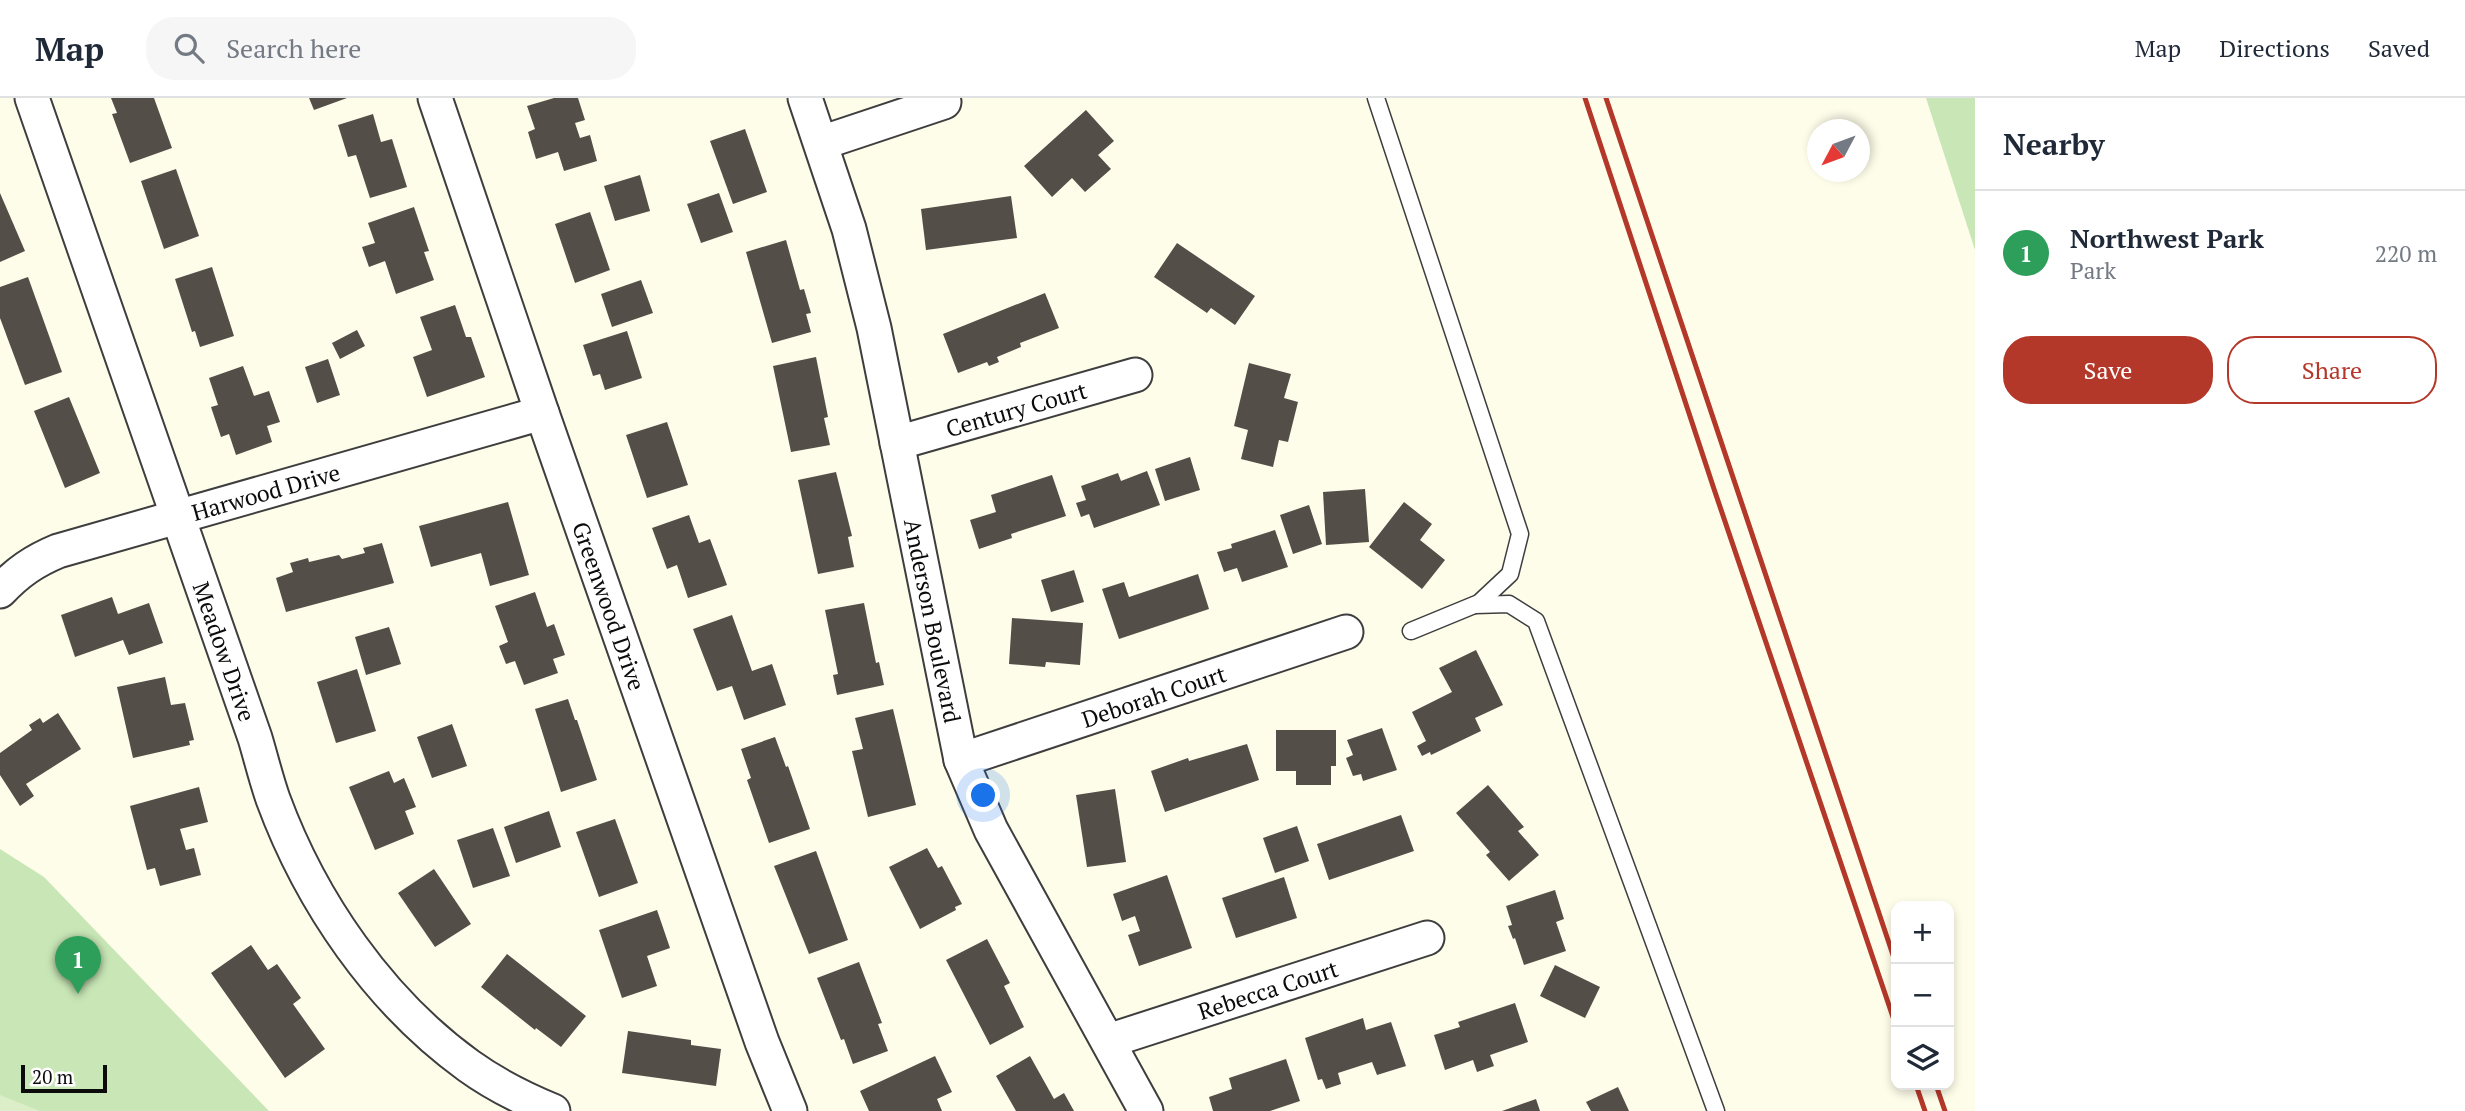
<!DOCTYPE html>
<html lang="en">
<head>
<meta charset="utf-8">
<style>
  :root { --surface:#fff; --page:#f6f6f7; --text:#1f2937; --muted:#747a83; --line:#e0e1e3; --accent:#b43829 }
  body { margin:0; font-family:"PT Serif",serif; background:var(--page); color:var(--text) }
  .controls { position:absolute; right:21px; bottom:21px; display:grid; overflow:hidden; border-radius:14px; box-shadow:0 4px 10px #0003 }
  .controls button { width:63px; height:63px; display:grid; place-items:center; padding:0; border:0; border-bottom:2px solid var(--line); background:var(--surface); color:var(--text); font:35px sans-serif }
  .compass { position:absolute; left:1807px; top:21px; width:63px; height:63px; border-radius:50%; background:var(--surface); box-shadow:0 4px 10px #0003; rotate:229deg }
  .scale { position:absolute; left:21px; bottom:18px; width:86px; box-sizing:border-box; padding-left:7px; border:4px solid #0b0b0b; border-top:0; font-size:19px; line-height:24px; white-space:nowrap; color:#0b0b0b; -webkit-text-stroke:5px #fff; paint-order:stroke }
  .you { position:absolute; left:984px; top:698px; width:24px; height:24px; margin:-18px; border:5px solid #fff; border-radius:50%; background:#1a73e8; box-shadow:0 0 0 10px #1a73e833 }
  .badge { display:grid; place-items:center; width:46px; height:46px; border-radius:50%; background:var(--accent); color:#fff; font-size:23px; font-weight:700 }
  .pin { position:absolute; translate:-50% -58px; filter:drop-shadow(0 2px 4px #0008) }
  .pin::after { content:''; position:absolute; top:37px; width:24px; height:21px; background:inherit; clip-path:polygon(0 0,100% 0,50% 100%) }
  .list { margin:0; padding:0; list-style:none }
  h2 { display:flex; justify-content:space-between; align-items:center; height:91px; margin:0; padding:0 28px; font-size:30px }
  h2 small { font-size:23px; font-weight:400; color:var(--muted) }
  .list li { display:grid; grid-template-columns:46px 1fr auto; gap:21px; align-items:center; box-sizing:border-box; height:126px; padding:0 28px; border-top:2px solid var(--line) }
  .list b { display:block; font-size:26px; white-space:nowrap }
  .list p { margin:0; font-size:23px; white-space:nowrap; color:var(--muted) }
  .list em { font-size:23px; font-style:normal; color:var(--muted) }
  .actions { display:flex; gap:14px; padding:21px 28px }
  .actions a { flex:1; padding:16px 0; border:2px solid var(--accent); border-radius:28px; text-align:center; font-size:24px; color:var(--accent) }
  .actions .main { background:var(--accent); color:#fff }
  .icon { flex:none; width:38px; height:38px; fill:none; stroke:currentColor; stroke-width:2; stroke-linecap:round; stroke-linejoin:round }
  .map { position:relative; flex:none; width:1975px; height:1013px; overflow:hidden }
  header { display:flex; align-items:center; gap:42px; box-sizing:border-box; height:98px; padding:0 35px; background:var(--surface); border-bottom:2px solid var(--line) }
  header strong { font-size:33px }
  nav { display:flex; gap:38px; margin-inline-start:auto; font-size:24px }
  .search { width:490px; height:63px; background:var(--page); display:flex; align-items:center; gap:18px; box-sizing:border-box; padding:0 24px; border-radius:28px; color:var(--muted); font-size:26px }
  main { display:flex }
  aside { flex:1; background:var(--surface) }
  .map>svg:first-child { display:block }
</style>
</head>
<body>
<header>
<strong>Map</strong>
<div class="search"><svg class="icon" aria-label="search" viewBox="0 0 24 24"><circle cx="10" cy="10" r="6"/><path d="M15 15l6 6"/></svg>Search here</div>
<nav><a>Map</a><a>Directions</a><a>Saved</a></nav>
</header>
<main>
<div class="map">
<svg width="1975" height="1013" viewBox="0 0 1975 1013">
  <rect width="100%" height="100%" fill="#fefdea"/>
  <g fill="#c8e6b6">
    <path d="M1926,0h49v152z"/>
    <path d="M0,751l44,28 225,234h-269z"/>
  </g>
  <path fill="#dbeec7" d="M0,997l40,16h-40z"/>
  <g fill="#534e48">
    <path d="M111,0h43l18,50 -42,15 -18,-49 5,-1z"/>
    <path d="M309,0h38l-33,12z"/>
    <path d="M554,0h24l7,22 -10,3 5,15 10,-3 7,26 -33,10 -6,-19 -22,7 -8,-27 7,-3 -8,-23z"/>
    <path d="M1086,12l28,31 -16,14 13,14 -26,23 -13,-14 -20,19 -28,-31z"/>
    <path d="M373,16l8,28 11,-3 15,48 -37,11 -14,-43 -8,2 -10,-32z"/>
    <path d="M745,31l22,63 -34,12 -23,-63z"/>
    <path d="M176,71l23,67 -35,13 -23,-68z"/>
    <path d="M640,77l10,36 -35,10 -11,-35z"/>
    <path d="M0,95l25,58 -25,11z"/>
    <path d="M719,95l14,39 -32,11 -14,-39z"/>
    <path d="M1011,98l6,42 -91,12 -5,-41z"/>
    <path d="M414,109l15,44 -5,1 10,28 -38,14 -11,-33 -16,6 -7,-20 13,-4 -7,-20z"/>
    <path d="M590,114l20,58 -35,13 -20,-59z"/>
    <path d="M786,142l14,50 4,-1 7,24 -5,1 5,18 -39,11 -26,-91z"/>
    <path d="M1177,145l78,53 -20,29 -24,-17 -4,5 -53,-36z"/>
    <path d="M212,169l22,69 -34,11 -5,-16 -3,1 -17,-53z"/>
    <path d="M28,179l34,95 -37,13 -25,-67v-31z"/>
    <path d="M641,182l12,33 -41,14 -11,-33z"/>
    <path d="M1045,195l14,35 -39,15 1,4 -24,10 2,5 -10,4 -2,-4 -29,11 -15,-39z"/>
    <path d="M455,207l11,32h5l14,40 -58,20 -14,-40 19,-7 -12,-33z"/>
    <path d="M357,232l8,16 -25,13 -8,-16z"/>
    <path d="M627,233l15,47 -37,12 -5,-16 -7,2 -10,-31z"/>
    <path d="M816,259l12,60 -4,1 6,27 -39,7 -18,-86z"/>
    <path d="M328,261l12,36 -23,8 -12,-36z"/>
    <path d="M1249,265l42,11 -7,24 14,4 -10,40 -9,-2 -6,27 -32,-8 7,-29 -14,-4z"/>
    <path d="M243,268l11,30 15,-5 11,31 -13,4 5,16 -36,13 -7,-21 -8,3 -10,-30 7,-2 -9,-27z"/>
    <path d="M69,299l31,76 -35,15 -31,-77z"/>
    <path d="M667,324l21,63 -41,13 -21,-63z"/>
    <path d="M1190,359l10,33 -35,11 -10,-32z"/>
    <path d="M1147,373l13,34 -66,23 -5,-14 -8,3 -5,-14 10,-3 -5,-14 37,-13 3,8z"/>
    <path d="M836,374l16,64 -4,1 6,30 -36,7 -20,-94z"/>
    <path d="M1052,377l14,41 -55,18 1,4 -33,11 -9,-29 26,-8 -5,-17z"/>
    <path d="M1365,391l4,53 -43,3 -3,-53z"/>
    <path d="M508,404l21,73 -39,11 -9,-33 -50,14 -12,-41z"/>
    <path d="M1404,404l28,22 -12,16 25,20 -23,29 -53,-42z"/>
    <path d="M1309,407l13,39 -29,10 -13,-39z"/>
    <path d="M689,417l10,28 11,-4 17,46 -39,13 -11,-33 -10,4 -15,-41z"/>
    <path d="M1275,432l13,37 -46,15 -5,-14 -13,4 -7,-20 15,-4 -1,-4z"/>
    <path d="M382,445l12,40 -108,29 -10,-34 17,-6 -3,-9 18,-5 1,4 30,-7 3,4 23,-6 -2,-5z"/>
    <path d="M1074,472l10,32 -33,10 -10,-32z"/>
    <path d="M1198,476l11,35 -90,30 -17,-50 22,-7 5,15z"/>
    <path d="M535,494l12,35 7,-3 11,31 -12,4 5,14 -34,12 -9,-24 -9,3 -7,-18 9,-4 -13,-36z"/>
    <path d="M112,499l6,17 31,-11 14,40 -34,12 -6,-15 -48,17 -14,-42z"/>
    <path d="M864,505l12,60 3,-1 5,23 -47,10 -4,-20 5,-1 -13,-64z"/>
    <path d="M732,517l20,56 20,-7 14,41 -42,15 -12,-34 -15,5 -24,-62z"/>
    <path d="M1012,520l71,5 -3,42 -34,-3 -1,5 -36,-3z"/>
    <path d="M389,529l12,37 -35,11 -11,-38z"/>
    <path d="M1476,552l27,55 -28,13 6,13 -50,24 -1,-3 -8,4 -5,-10 9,-5 -14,-29 40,-20 -13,-24z"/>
    <path d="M357,571l19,62 -40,12 -19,-61z"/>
    <path d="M165,579l6,28 14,-2 9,37 -5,1 1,4 -57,13 -16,-71z"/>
    <path d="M568,601l7,21h2l20,60 -36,12 -26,-83z"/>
    <path d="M893,611l23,96 -48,12 -16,-66 11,-2 -8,-31z"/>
    <path d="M58,615l23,36 -55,35 8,12 -14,10 -20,-31v-22l32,-23 -3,-5 11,-7 3,5z"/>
    <path d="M452,626l15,42 -35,12 -15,-41z"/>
    <path d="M1382,630l15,42 -34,11 -2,-7 -8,2 -7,-18 7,-3 -6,-15z"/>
    <path d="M1276,632h60v36h-5v19h-35v-14h-20z"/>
    <path d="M775,639l11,30 2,-1 22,63 -41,14 -22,-63 4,-2 -10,-29z"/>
    <path d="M1247,646l12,36 -94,32 -14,-41 37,-13 1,3z"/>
    <path d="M389,673l5,12 10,-5 12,29 -11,4 9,23 -39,16 -26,-63z"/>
    <path d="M1488,687l36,42 -6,4 21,24 -30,26 -23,-26 4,-3 -34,-39z"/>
    <path d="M199,689l9,35 -28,7 6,21 8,-2 7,27 -41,11 -5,-18 -8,2 -17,-64z"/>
    <path d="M1115,691l11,73 -39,5 -11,-72z"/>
    <path d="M549,713l12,36 -45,16 -12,-36z"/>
    <path d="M1401,717l13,36 -85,29 -12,-36z"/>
    <path d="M615,721l23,64 -39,14 -23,-65z"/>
    <path d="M1297,728l12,35 -34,12 -12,-35z"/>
    <path d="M493,730l17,48 -37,12 -16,-48z"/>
    <path d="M927,750l11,20 4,-2 20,38 -7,3 1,3 -36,19 -31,-62z"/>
    <path d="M816,753l32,89 -39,14 -35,-88z"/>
    <path d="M434,771l37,55 -36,23 -37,-54z"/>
    <path d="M1167,777l25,73 -53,18 -11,-31 12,-4 -5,-15 -13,5 -9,-27z"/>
    <path d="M1284,779l13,41 -61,20 -14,-40z"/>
    <path d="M1555,792l9,29 -8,3 10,29 -42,14 -9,-27 -2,1 -5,-13 4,-1 -6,-19z"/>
    <path d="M657,812l13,38 -23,8 10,30 -35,12 -23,-68z"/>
    <path d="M987,841l23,44 -6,3 20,41 -34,18 -44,-85z"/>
    <path d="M251,847l17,25 9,-6 24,34 -8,6 32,45 -40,29 -74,-105z"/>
    <path d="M507,856l79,62 -25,31 -25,-19 -1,2 -54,-43z"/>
    <path d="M859,864l23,61 -4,1 10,27 -35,13 -9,-25 -3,1 -24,-62z"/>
    <path d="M1555,867l45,22 -15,31 -45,-22z"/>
    <path d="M1515,905l13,39 -38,13 4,11 -17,6 -4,-12 -28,10 -11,-35 26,-8 -2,-5z"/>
    <path d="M1363,920l3,12 25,-8 15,44 -29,9 -5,-13 -34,11 3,11 -15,5 -4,-10 -4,1 -13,-42z"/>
    <path d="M628,933l63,9v5l30,4 -5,37 -94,-13z"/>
    <path d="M935,958l17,36 -15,7 5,12h-73l-9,-20z"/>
    <path d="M1030,958l24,43 10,-6 10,18h-58l-20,-35z"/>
    <path d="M1286,961l14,42 -30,10h-57l-4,-14 23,-8 -3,-11z"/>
    <path d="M1618,989l11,24h-38l-5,-9z"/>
    <path d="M1536,1001l4,12h-38z"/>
  </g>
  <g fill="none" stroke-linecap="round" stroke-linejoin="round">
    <g stroke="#3e3e3e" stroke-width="19">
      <g id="service">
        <path d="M1376,0l144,436 -10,40 -31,29 -68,28"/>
        <path d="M1475,507l34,-1 27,17 180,490"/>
      </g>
    </g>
    <g stroke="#3e3e3e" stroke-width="37">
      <g id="minor">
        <path id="s1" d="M32,0l223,640c6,20 11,41 18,61 38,103 106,202 196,267 25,18 55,33 84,45"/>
        <path id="s2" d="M435,0l107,315 220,629 28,69"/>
        <path id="s3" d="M805,0l44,131 25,99 87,432 30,70 155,281"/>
        <path d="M821,45l123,-41"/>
        <path id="s4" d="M897,345l238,-68"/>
        <path id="s5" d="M0,493c18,-19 34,-30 58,-40l484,-138"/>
        <path id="s6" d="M961,662l385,-128"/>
        <path id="s7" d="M1108,943l319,-103"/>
      </g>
    </g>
    <use href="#service" stroke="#fff" stroke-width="16"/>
    <use href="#minor" stroke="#fff" stroke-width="33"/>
    <g stroke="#b43829" stroke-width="5">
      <path d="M1585,0l129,391 182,537"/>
      <path d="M1606,0l290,866"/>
      <path d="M1916,987l9,26"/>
      <path d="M1936,987l9,26"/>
    </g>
  </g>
  <g text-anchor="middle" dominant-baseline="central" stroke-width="7" stroke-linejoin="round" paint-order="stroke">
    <g font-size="23" fill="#0b0b0b" stroke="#fff">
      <text stroke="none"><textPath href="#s4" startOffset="124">Century Court</textPath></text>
      <text stroke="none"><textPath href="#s5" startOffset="287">Harwood Drive</textPath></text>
      <text stroke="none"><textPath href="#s2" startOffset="537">Greenwood Drive</textPath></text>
      <text stroke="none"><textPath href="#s3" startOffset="539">Anderson Boulevard</textPath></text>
      <text stroke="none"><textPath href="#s1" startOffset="586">Meadow Drive</textPath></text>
      <text stroke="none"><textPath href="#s6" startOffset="203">Deborah Court</textPath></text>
      <text stroke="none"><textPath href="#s7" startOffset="168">Rebecca Court</textPath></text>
    </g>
  </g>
</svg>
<div class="controls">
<button>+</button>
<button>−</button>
<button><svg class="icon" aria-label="layers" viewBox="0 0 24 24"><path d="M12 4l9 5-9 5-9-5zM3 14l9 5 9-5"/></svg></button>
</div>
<svg class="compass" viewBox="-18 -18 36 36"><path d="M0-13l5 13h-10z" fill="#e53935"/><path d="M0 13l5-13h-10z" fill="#747a83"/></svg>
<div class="scale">20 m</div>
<div class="you"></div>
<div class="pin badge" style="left:78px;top:896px;background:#2e9e5b">1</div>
</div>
<aside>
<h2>Nearby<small></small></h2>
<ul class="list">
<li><span class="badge" style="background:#2e9e5b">1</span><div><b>Northwest Park</b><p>Park</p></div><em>220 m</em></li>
</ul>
<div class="actions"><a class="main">Save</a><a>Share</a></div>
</aside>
</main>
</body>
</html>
